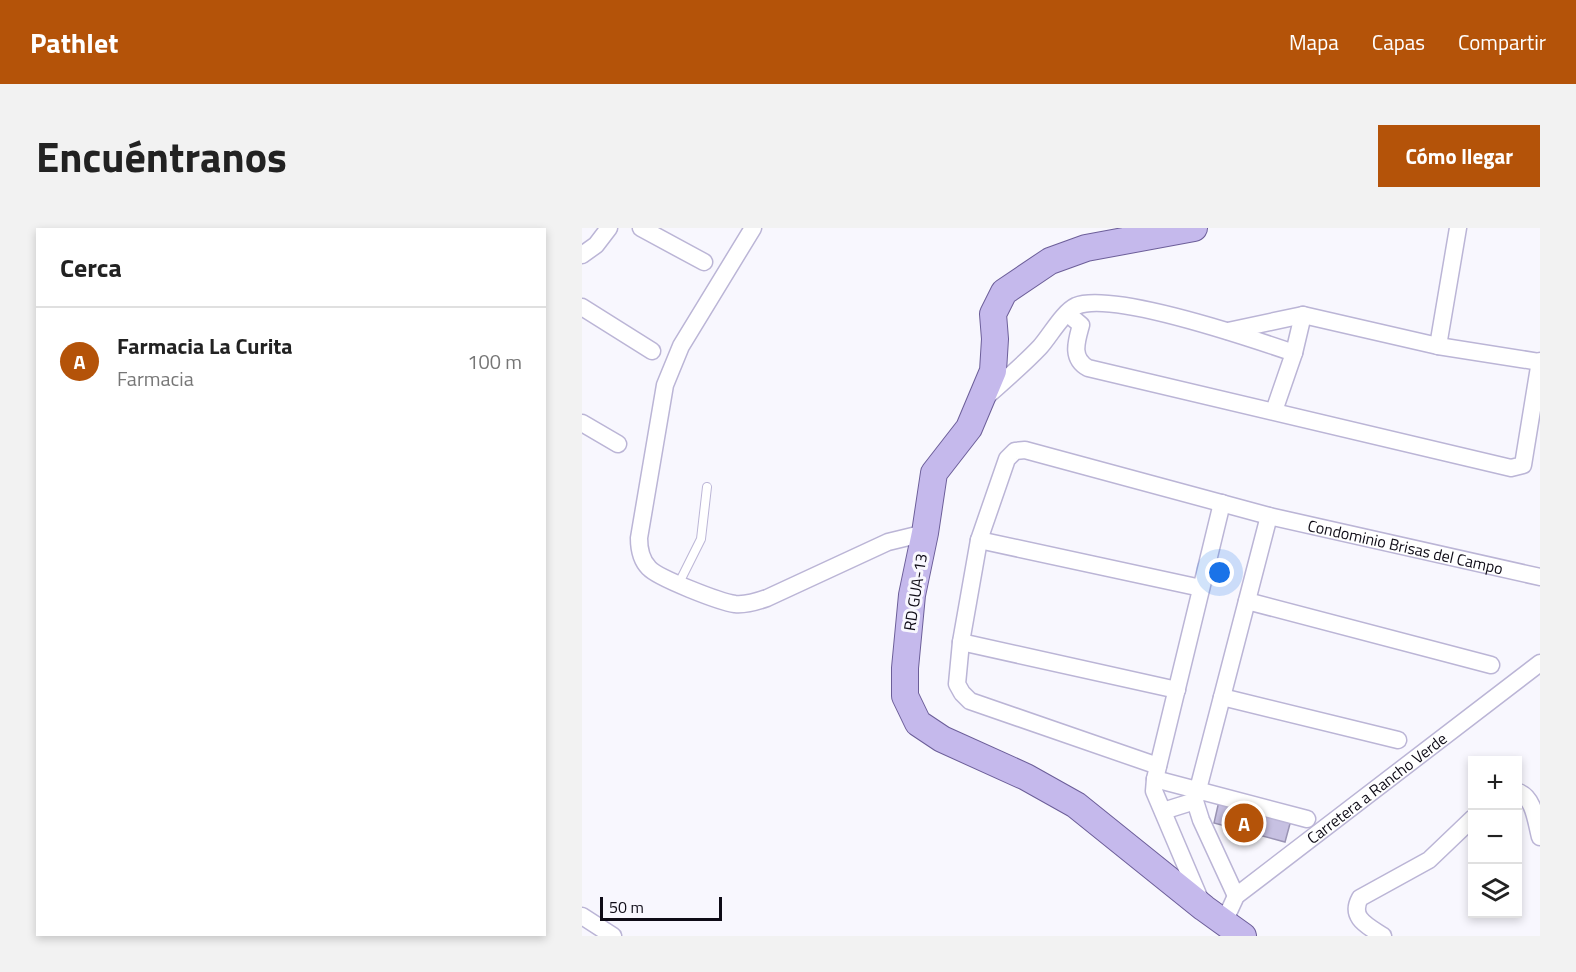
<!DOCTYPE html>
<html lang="es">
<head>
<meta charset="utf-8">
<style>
  :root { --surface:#fff; --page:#f2f2f2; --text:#222; --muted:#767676; --line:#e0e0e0; --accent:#b45309 }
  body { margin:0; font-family:"Titillium Web",sans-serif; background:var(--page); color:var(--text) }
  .controls { position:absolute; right:18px; bottom:18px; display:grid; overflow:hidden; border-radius:0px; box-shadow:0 3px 9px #0003 }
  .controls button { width:54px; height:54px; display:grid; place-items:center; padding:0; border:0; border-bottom:2px solid var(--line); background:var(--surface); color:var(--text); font:30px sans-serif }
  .scale { position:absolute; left:18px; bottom:15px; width:122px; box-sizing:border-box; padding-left:6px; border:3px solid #0e0b16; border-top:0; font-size:16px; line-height:21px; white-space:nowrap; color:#0e0b16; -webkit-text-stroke:4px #f8f7fe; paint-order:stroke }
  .you { position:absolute; left:638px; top:345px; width:21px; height:21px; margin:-15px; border:4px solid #fff; border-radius:50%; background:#1a73e8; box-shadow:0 0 0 9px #1a73e833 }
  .badge { display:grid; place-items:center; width:39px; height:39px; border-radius:50%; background:var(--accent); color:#fff; font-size:20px; font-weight:700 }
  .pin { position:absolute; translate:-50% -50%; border:3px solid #fff; box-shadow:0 2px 6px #0006 }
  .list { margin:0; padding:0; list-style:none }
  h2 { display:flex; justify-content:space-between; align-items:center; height:78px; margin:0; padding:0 24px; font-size:26px }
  h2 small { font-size:20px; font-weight:400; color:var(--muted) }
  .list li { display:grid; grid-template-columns:39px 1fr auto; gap:18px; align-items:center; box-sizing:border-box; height:108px; padding:0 24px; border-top:2px solid var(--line) }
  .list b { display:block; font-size:22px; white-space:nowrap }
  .list p { margin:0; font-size:20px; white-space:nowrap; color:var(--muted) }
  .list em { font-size:20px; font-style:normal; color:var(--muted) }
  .icon { flex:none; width:33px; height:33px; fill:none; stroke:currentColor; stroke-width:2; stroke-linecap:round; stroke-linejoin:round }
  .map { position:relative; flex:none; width:958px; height:708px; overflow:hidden; border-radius:0px }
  header { display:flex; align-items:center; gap:36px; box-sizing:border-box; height:84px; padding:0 30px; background:var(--accent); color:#fff }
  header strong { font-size:28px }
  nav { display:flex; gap:33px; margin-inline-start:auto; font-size:21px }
  .intro { display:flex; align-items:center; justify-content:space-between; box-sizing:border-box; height:144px; padding:0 36px }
  h1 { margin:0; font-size:42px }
  .button { padding:15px 27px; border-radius:0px; background:var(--accent); color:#fff; font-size:21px; font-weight:700 }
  main { display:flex; gap:36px; padding:0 36px }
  aside { flex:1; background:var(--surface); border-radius:0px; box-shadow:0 3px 9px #0003 }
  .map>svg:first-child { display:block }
</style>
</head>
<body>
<header>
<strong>Pathlet</strong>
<nav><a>Mapa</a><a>Capas</a><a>Compartir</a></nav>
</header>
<div class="intro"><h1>Encuéntranos</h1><a class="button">Cómo llegar</a></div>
<main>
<aside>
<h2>Cerca<small></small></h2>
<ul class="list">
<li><span class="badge">A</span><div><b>Farmacia La Curita</b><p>Farmacia</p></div><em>100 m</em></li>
</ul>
</aside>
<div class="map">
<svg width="958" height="708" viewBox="0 0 958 708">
  <rect width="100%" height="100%" fill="#f8f7fe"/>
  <path fill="#c7c1e2" stroke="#9993b3" stroke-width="1.5" d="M637,573l72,19 -6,22 -71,-19z"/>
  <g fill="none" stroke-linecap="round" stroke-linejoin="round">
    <g stroke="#bbb5d6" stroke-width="10">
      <path id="lane" d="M97,355l22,-44 6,-52"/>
    </g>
    <g stroke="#bbb5d6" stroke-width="19">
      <g id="street">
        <path d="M59,0l63,34"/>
        <path d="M171,0l-72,118 -16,39 -26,153c0,11 2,22 10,30 9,10 71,34 86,36 11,1 21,-2 32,-6l121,-56 37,-9"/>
        <path d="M0,27l14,-10 13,-17"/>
        <path d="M0,79l70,44"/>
        <path d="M486,86l13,11c-4,15 -11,33 7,43l423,100 12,-3 17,-104"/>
        <path d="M646,103l75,-16 135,31 102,16"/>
        <path d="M856,118l20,-118"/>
        <path d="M404,169c18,-16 37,-32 54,-50 10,-11 23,-35 36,-41 36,-15 177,33 218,47"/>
        <path d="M692,183l20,-58 9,-38"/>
        <path d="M0,195l36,21"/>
        <path d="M397,312l222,48"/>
        <path d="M665,373l244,64"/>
        <path d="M379,414l216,48"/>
        <path d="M640,469l176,43"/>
        <path id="s1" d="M576,538l-188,-65 -8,-8 -5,-9 4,-42 18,-102 28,-81 8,-8 10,-1 244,66 271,61"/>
        <path d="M573,551l152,40"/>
        <path d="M936,564c16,5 18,30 22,45"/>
        <path d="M581,583l32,-10"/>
        <path d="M654,668l-35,-76 -6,-19 74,-285"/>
        <path d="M620,676l-48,-113 1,-12 67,-276"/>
        <path d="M0,688l31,20"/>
        <path id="s2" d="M642,694l12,-26 304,-233"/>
        <path d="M801,708c-15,-10 -34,-18 -23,-38l69,-38 44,-42"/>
      </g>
    </g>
    <g stroke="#6c5e99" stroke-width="28">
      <path id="primary" d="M612,0l-108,20 -36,13 -46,31 -11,22 2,25 -2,32 -24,57 -35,45 -9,60 -13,62 -7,73v28l13,27 24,16 84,38 50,28 128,103 39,28"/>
    </g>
    <use href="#lane" stroke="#fff" stroke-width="8"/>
    <use href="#street" stroke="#fff" stroke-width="16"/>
    <use href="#primary" stroke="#c5b9ec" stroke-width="26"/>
  </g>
  <g text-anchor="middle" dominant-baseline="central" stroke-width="6" stroke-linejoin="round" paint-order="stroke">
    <g font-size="16" fill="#0e0b16" stroke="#f8f7fe">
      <text stroke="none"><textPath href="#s1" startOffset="866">Condominio Brisas del Campo</textPath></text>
      <text transform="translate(333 364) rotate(-81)">RD GUA-13</text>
      <text stroke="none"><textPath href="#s2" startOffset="206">Carretera a Rancho Verde</textPath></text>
    </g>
  </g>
</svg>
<div class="controls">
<button>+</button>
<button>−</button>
<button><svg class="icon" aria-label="layers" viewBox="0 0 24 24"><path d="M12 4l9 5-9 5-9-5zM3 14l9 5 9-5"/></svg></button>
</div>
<div class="scale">50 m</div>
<div class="you"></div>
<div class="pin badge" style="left:662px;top:595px">A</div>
</div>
</main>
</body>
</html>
